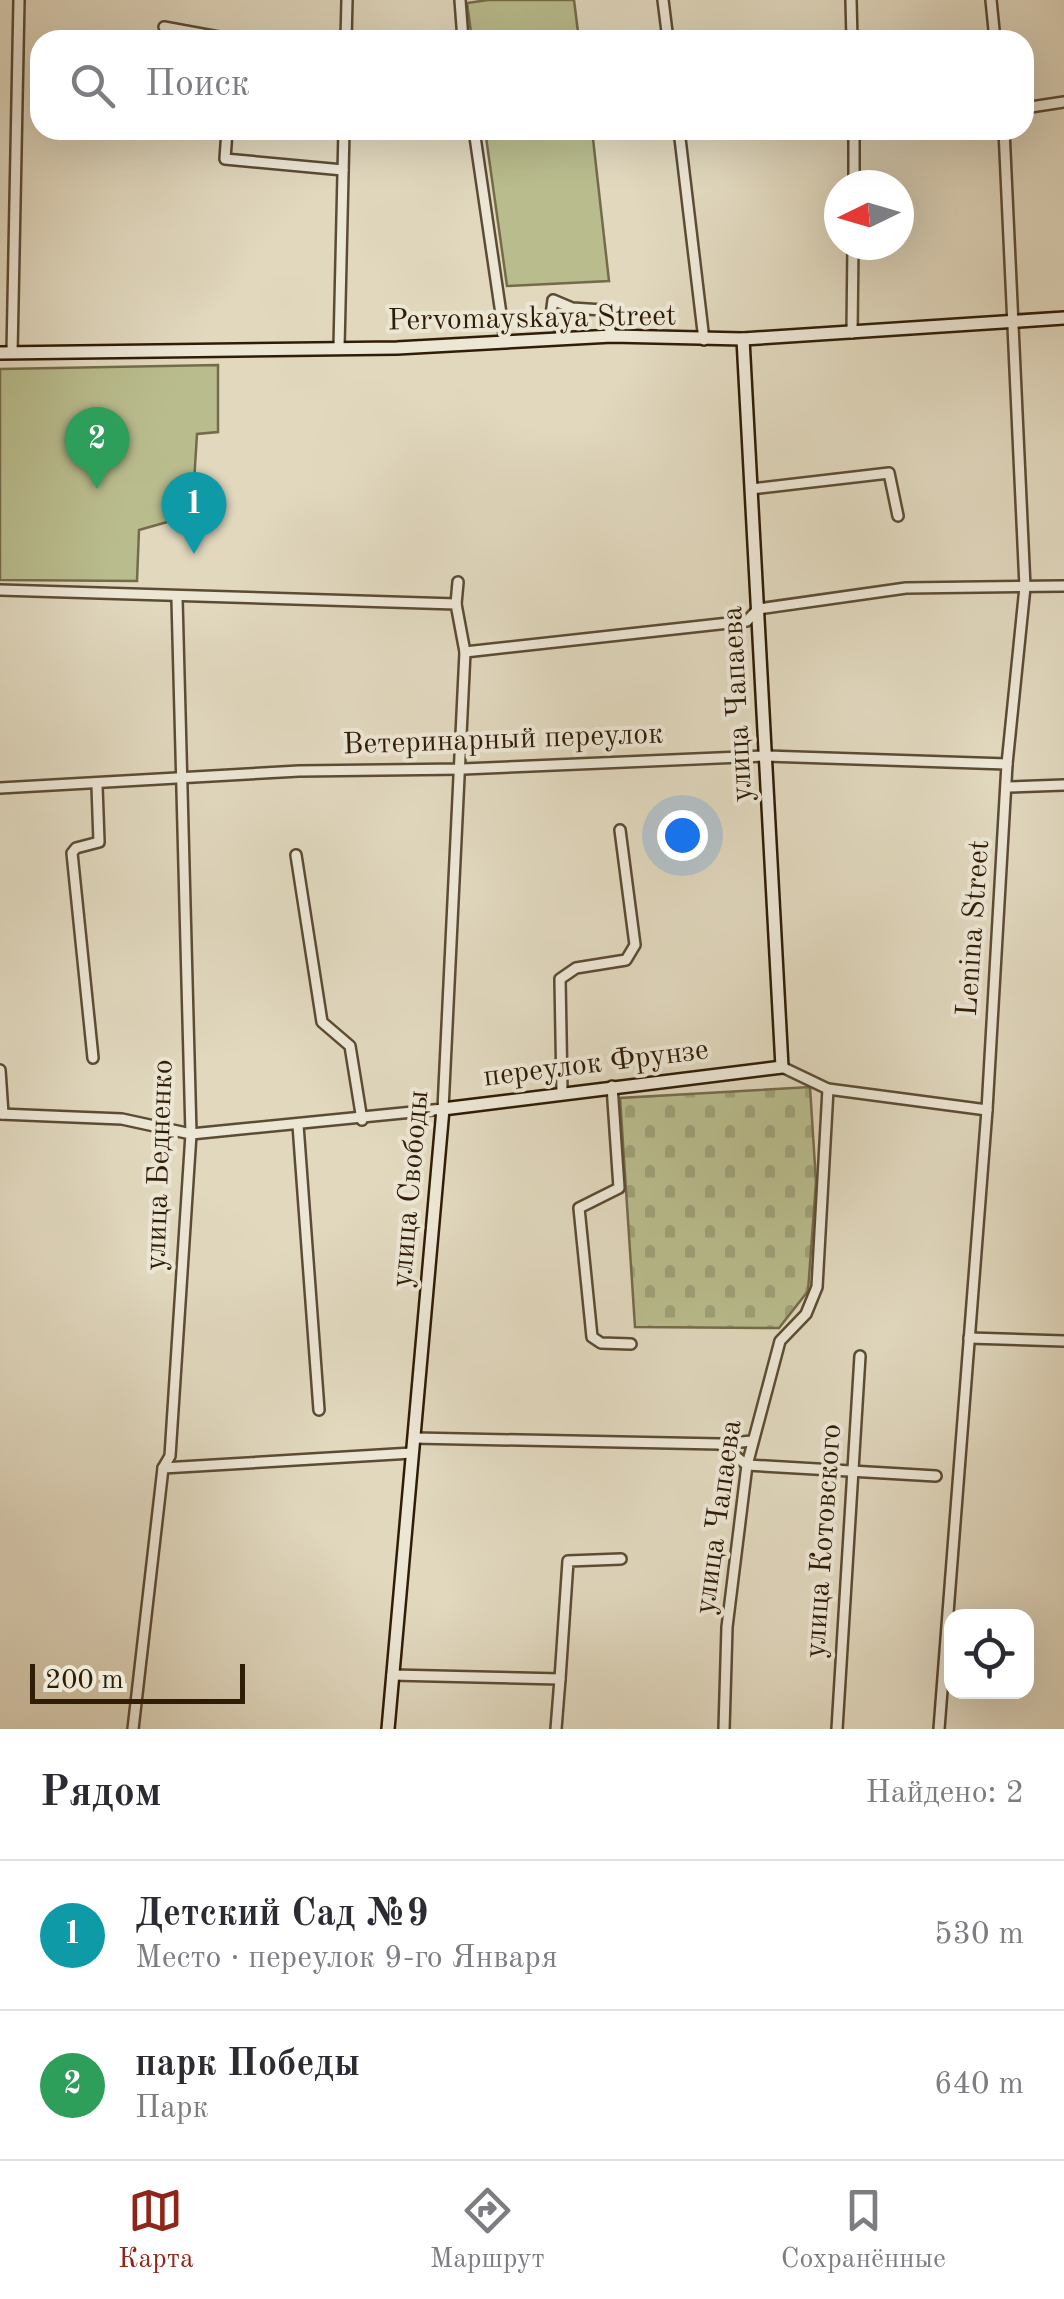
<!DOCTYPE html>
<html lang="ru">
<head>
<meta charset="utf-8">
<style>
  :root { --surface:#fff; --page:#f7f7f7; --text:#2b2b33; --muted:#7c7c81; --line:#e1e1e2; --accent:#8f2418 }
  body { margin:0; font-family:"Old Standard TT",serif; background:var(--page); color:var(--text) }
  .controls { position:absolute; right:30px; bottom:30px; display:grid; overflow:hidden; border-radius:20px; box-shadow:0 10px 40px #0002 }
  .controls button { width:90px; height:90px; display:grid; place-items:center; padding:0; border:0; border-bottom:2px solid var(--line); background:var(--surface); color:var(--text); font:50px sans-serif }
  .compass { position:absolute; left:824px; top:170px; width:90px; height:90px; border-radius:50%; background:var(--surface); box-shadow:0 10px 40px #0002; rotate:265deg }
  .scale { position:absolute; left:30px; bottom:25px; width:215px; box-sizing:border-box; padding-left:10px; border:5px solid #301d05; border-top:0; font-size:28px; line-height:35px; white-space:nowrap; color:#301d05; -webkit-text-stroke:8px #ece6d5; paint-order:stroke }
  .you { position:absolute; left:682px; top:835px; width:35px; height:35px; margin:-25px; border:8px solid #fff; border-radius:50%; background:#1a73e8; box-shadow:0 0 0 15px #1a73e833 }
  .badge { display:grid; place-items:center; width:65px; height:65px; border-radius:50%; background:var(--accent); color:#fff; font-size:32px; font-weight:700 }
  .pin { position:absolute; translate:-50% -82px; filter:drop-shadow(0 2px 5px #0008) }
  .pin::after { content:''; position:absolute; top:52px; width:35px; height:30px; background:inherit; clip-path:polygon(0 0,100% 0,50% 100%) }
  .list { margin:0; padding:0; list-style:none }
  h2 { display:flex; justify-content:space-between; align-items:center; height:130px; margin:0; padding:0 40px; font-size:42px }
  h2 small { font-size:32px; font-weight:400; color:var(--muted) }
  .list li { display:grid; grid-template-columns:65px 1fr auto; gap:30px; align-items:center; box-sizing:border-box; height:150px; padding:0 40px; border-top:2px solid var(--line) }
  .list b { display:block; font-size:38px; white-space:nowrap }
  .list p { margin:0; font-size:32px; white-space:nowrap; color:var(--muted) }
  .list em { font-size:32px; font-style:normal; color:var(--muted) }
  .icon { flex:none; width:55px; height:55px; fill:none; stroke:currentColor; stroke-width:2; stroke-linecap:round; stroke-linejoin:round }
  .map { position:relative; flex:none; width:1064px; height:1729px; overflow:hidden }
  .search { position:absolute; background:var(--surface); box-shadow:0 10px 40px #0002; left:30px; right:30px; top:30px; height:110px; display:flex; align-items:center; gap:25px; box-sizing:border-box; padding:0 35px; border-radius:30px; color:var(--muted); font-size:38px }
  .sheet { height:430px; background:var(--surface) }
  nav { display:flex; justify-content:space-around; align-items:center; box-sizing:border-box; height:140px; border-top:2px solid var(--line); background:var(--surface); font-size:28px; color:var(--muted) }
  nav a { display:grid; justify-items:center; gap:5px }
  nav .on { color:var(--accent) }
  .map>svg:first-child { display:block }
</style>
</head>
<body>
<div class="map">
<svg width="1064" height="1729" viewBox="0 0 1064 1729">
  <defs>
    <pattern id="cemetery-stones" width="16" height="16" patternUnits="userSpaceOnUse" patternTransform="scale(2.5)"><rect width="16" height="16" fill="#b9bc8d"/><path d="M2 7V4a2 2 0 0 1 4 0v3zM10 15v-3a2 2 0 0 1 4 0v3z" fill="#9fa178"/></pattern>
  </defs>
  <rect width="100%" height="100%" fill="#e1d8be"/>
  <filter id="stains"><feTurbulence type="fractalNoise" baseFrequency=".002" numOctaves="4"/><feColorMatrix values="0 0 0 0 .2 0 0 0 0 .09 0 0 0 0 .02 0 0 0 .5 -.17"/></filter>
  <radialGradient id="worn" r=".72"><stop offset=".6" stop-color="#630" stop-opacity="0"/><stop offset="1" stop-color="#630" stop-opacity=".3"/></radialGradient>
  <g fill="#b9bc8d" stroke="#746c49" stroke-width="2.5">
    <path d="M488,0h86l5,40h-107l-5,-37z"/>
    <path d="M485,130h107l17,151 -102,5z"/>
    <path d="M218,365v67l-21,2 -5,81 -53,15 -2,51 -137,-1v-211z"/>
  </g>
  <path fill="url(#cemetery-stones)" stroke="#746c49" stroke-width="2.5" d="M810,1087l6,95 -8,109 -29,37 -144,-1 -15,-229z"/>
  <g fill="none" stroke-linecap="round" stroke-linejoin="round">
    <g stroke="#5c4c33" stroke-width="14">
      <g id="minor">
        <path d="M460,0l3,40"/>
        <path d="M663,0l5,40"/>
        <path d="M851,0l1,40"/>
        <path d="M991,0l4,40"/>
        <path d="M164,27l71,13"/>
        <path d="M346,40l1,-40"/>
        <path d="M1024,108l40,-6"/>
        <path d="M227,130l-2,29 118,11"/>
        <path d="M474,130l31,211"/>
        <path d="M679,130l25,210"/>
        <path d="M854,185v-55"/>
        <path d="M852,333l1,-88"/>
        <path d="M562,338l-4,-18 -7,-5 2,-15 19,8 31,2 9,26"/>
        <path d="M339,347l5,-217"/>
        <path d="M12,353l7,-353"/>
        <path d="M751,489l138,-16 9,43"/>
        <path d="M0,590l456,14 9,48 -22,457 -252,25 -69,-15 -122,-5"/>
        <path d="M456,604l2,-22"/>
        <path d="M465,652l282,-31 11,-12 148,-21 158,-2"/>
        <path d="M1008,787l56,-2"/>
        <path d="M0,788l299,-17 164,-2 303,-13 241,8"/>
        <path d="M296,855l26,167 28,24 12,74"/>
        <path d="M93,1058l-21,-205 4,-5 23,-6 -2,-56"/>
        <path d="M782,1067l46,22 159,21"/>
        <path d="M0,1070l3,44"/>
        <path d="M612,1086l7,102 -40,20 13,129 9,6 30,1"/>
        <path d="M562,1091l-2,-112 16,-11 50,-8 9,-15 -15,-115"/>
        <path d="M298,1125l21,285"/>
        <path d="M969,1338l95,3"/>
        <path d="M414,1438l306,6 32,-3"/>
        <path d="M721,1445l26,20 189,11"/>
        <path d="M163,1468l249,-15"/>
        <path d="M392,1675l168,4 8,-118 53,-2"/>
        <path d="M133,1729l30,-261 7,-12 21,-322 -14,-535"/>
        <path d="M556,1729l4,-50"/>
        <path d="M724,1729l3,-102 20,-162 33,-124 26,-27 11,-27 11,-198"/>
        <path d="M837,1729l23,-373"/>
        <path d="M939,1729l48,-619 20,-346 18,-177 -21,-457"/>
      </g>
    </g>
    <g stroke="#301d05" stroke-width="16">
      <g id="secondary">
        <path d="M0,353l397,-5 215,-12 131,3 321,-21"/>
        <path d="M388,1729l55,-620 339,-42 -39,-728"/>
      </g>
    </g>
    <use href="#minor" stroke="#ece6d5" stroke-width="9"/>
    <use href="#secondary" stroke="#ece6d5" stroke-width="11"/>
  </g>
  <g text-anchor="middle" dominant-baseline="central" stroke-width="8" stroke-linejoin="round" paint-order="stroke">
    <g font-size="30" fill="#301d05" stroke="#ece6d5">
      <text transform="translate(532 319) rotate(-1)">Pervomayskaya Street</text>
      <text transform="translate(738 704) rotate(-93)">улица Чапаева</text>
      <text transform="translate(503 740) rotate(-2)">Ветеринарный переулок</text>
      <text transform="translate(974 928) rotate(-86)">Lenina Street</text>
      <text transform="translate(596 1064) rotate(-7)">переулок Фрунзе</text>
      <text transform="translate(160 1165) rotate(-88)">улица Бедненко</text>
      <text transform="translate(411 1189) rotate(-85)">улица Свободы</text>
      <text transform="translate(719 1517) rotate(-82)">улица Чапаева</text>
      <text transform="translate(824 1541) rotate(-86)">улица Котовского</text>
    </g>
  </g>
  <rect width="100%" height="100%" filter="url(#stains)"/>
  <rect width="100%" height="100%" fill="url(#worn)"/>
</svg>
<div class="controls">
<button><svg class="icon" aria-label="locate" viewBox="0 0 24 24"><circle cx="12" cy="12" r="6"/><path d="M12 2v4M12 18v4M2 12h4M18 12h4"/></svg></button>
</div>
<svg class="compass" viewBox="-18 -18 36 36"><path d="M0-13l5 13h-10z" fill="#e53935"/><path d="M0 13l5-13h-10z" fill="#7c7c81"/></svg>
<div class="scale">200 m</div>
<div class="you"></div>
<div class="pin badge" style="left:194px;top:554px;background:#0f9aa8">1</div>
<div class="pin badge" style="left:97px;top:489px;background:#2e9e5b">2</div>
<div class="search"><svg class="icon" aria-label="search" viewBox="0 0 24 24"><circle cx="10" cy="10" r="6"/><path d="M15 15l6 6"/></svg>Поиск</div>
</div>
<section class="sheet">
<h2>Рядом<small>Найдено: 2</small></h2>
<ul class="list">
<li><span class="badge" style="background:#0f9aa8">1</span><div><b>Детский Сад №9</b><p>Место · переулок 9-го Января</p></div><em>530 m</em></li>
<li><span class="badge" style="background:#2e9e5b">2</span><div><b>парк Победы</b><p>Парк</p></div><em>640 m</em></li>
</ul>
</section>
<nav>
<a class="on"><svg class="icon" aria-label="map" viewBox="0 0 24 24"><path d="M3 6l6-2 6 2 6-2v14l-6 2-6-2-6 2zM9 4v14M15 6v14"/></svg>Карта</a>
<a><svg class="icon" aria-label="directions" viewBox="0 0 24 24"><path d="M12 3l9 9-9 9-9-9zM9 14v-3h6M13 9l2 2-2 2"/></svg>Маршрут</a>
<a><svg class="icon" aria-label="saved" viewBox="0 0 24 24"><path d="M7 4h10v16l-5-4-5 4z"/></svg>Сохранённые</a>
</nav>
</body>
</html>
